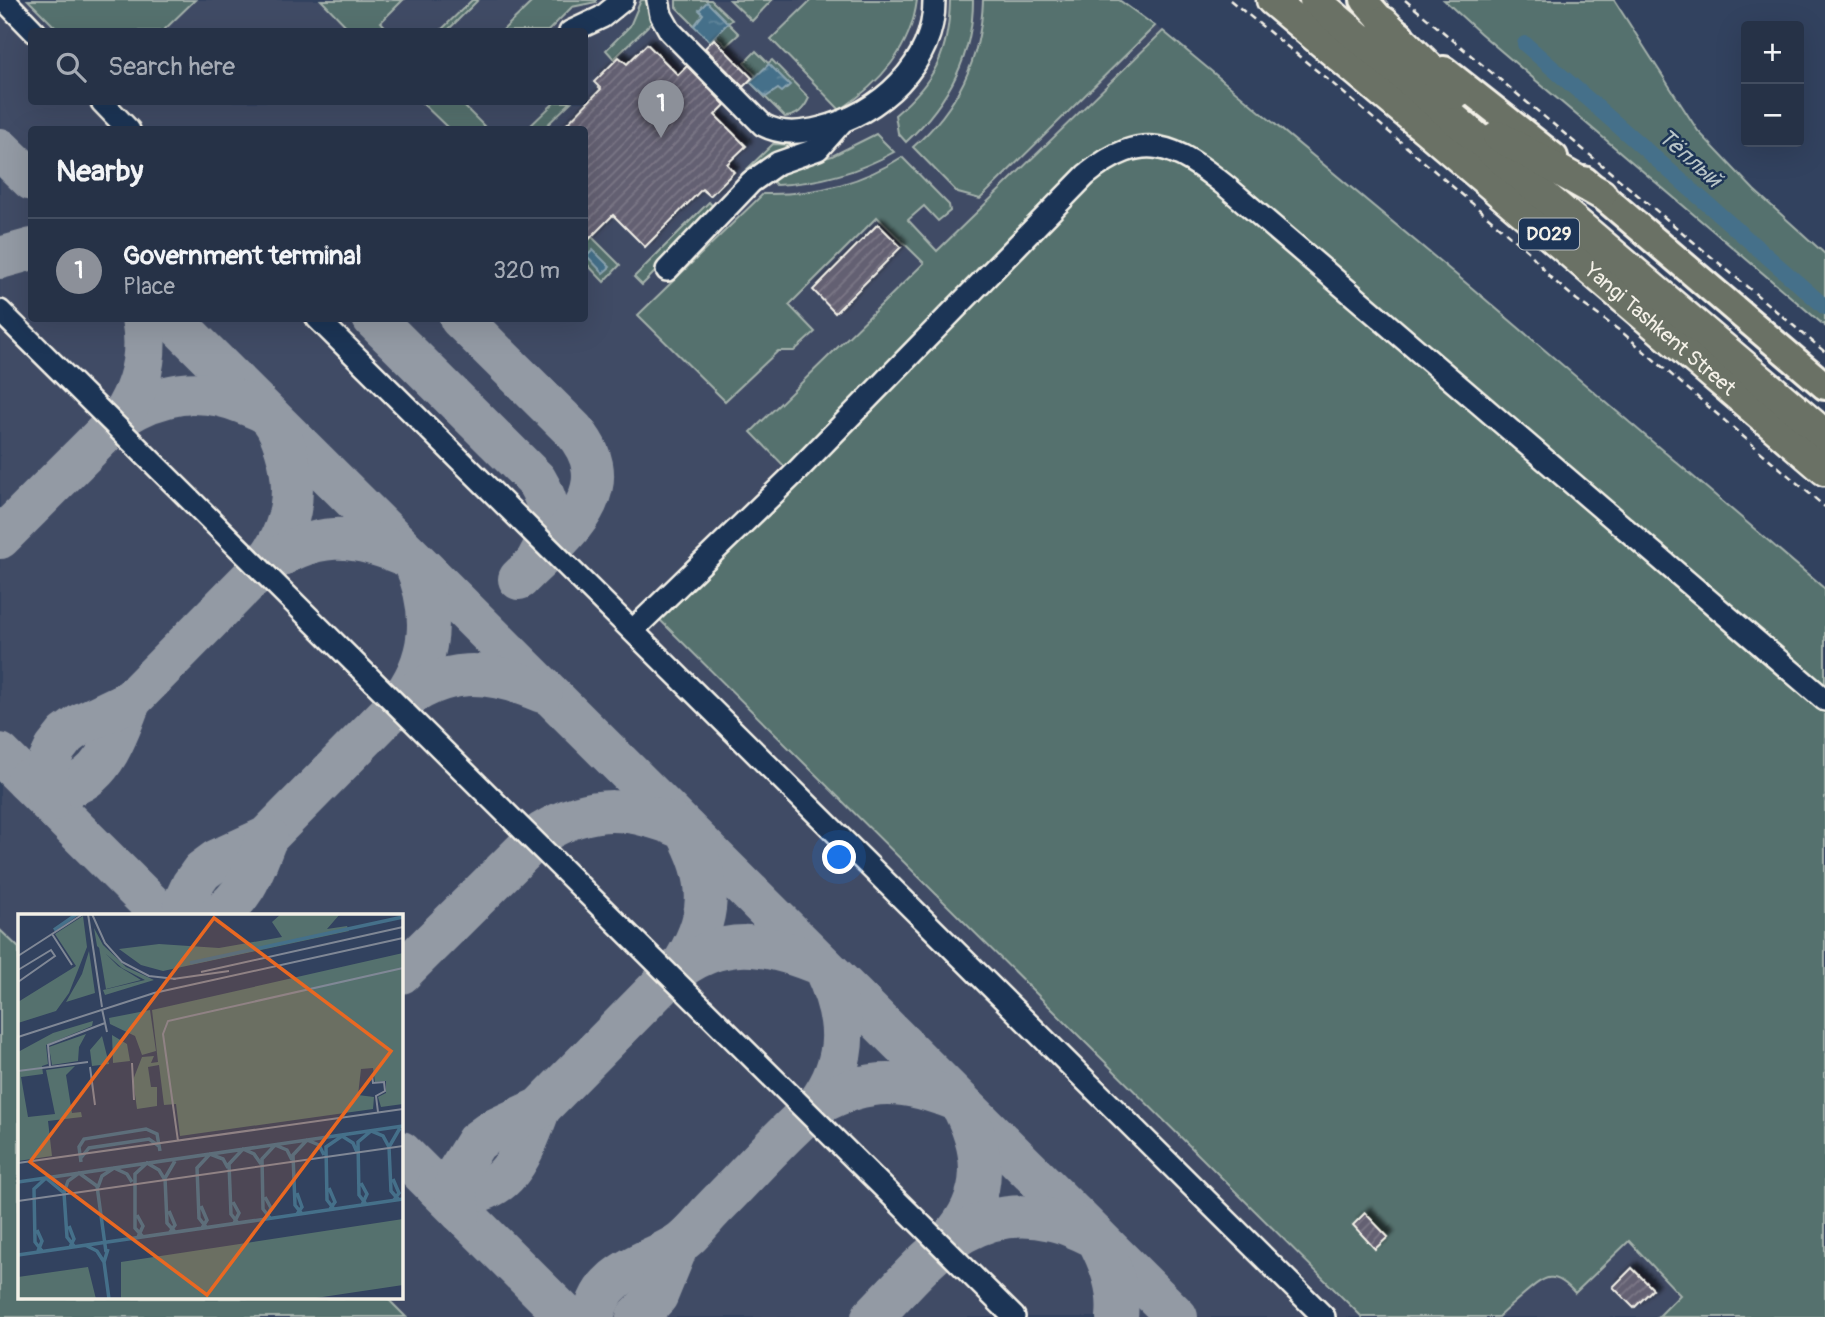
<!DOCTYPE html>
<html lang="en">
<head>
<meta charset="utf-8">
<style>
  :root { --surface:#263247; --page:#323e52; --text:#f1f3f6; --muted:#a4aab4; --line:#424d60; --accent:#8c9099 }
  body { margin:0; font-family:Pangolin,sans-serif; background:var(--page); color:var(--text) }
  .controls { position:absolute; right:21px; top:21px; display:grid; overflow:hidden; border-radius:7px; box-shadow:0 7px 28px #0002 }
  .controls button { width:63px; height:63px; display:grid; place-items:center; padding:0; border:0; border-bottom:2px solid var(--line); background:var(--surface); color:var(--text); font:35px sans-serif }
  .you { position:absolute; left:840px; top:858px; width:24px; height:24px; margin:-18px; border:5px solid #fff; border-radius:50%; background:#1a73e8; box-shadow:0 0 0 10px #1a73e833 }
  .badge { display:grid; place-items:center; width:46px; height:46px; border-radius:50%; background:var(--accent); color:#fff; font-size:23px; font-weight:700 }
  .pin { position:absolute; translate:-50% -58px; filter:drop-shadow(0 2px 4px #0008) }
  .pin::after { content:''; position:absolute; top:37px; width:24px; height:21px; background:inherit; clip-path:polygon(0 0,100% 0,50% 100%) }
  .list { margin:0; padding:0; list-style:none }
  h2 { display:flex; justify-content:space-between; align-items:center; height:91px; margin:0; padding:0 28px; font-size:30px }
  h2 small { font-size:23px; font-weight:400; color:var(--muted) }
  .list li { display:grid; grid-template-columns:46px 1fr auto; gap:21px; align-items:center; box-sizing:border-box; height:105px; padding:0 28px; border-top:2px solid var(--line) }
  .list b { display:block; font-size:26px; white-space:nowrap }
  .list p { margin:0; font-size:23px; white-space:nowrap; color:var(--muted) }
  .list em { font-size:23px; font-style:normal; color:var(--muted) }
  .icon { flex:none; width:38px; height:38px; fill:none; stroke:currentColor; stroke-width:2; stroke-linecap:round; stroke-linejoin:round }
  .map { position:relative; flex:none; width:1825px; height:1317px; overflow:hidden }
  .search { position:absolute; background:var(--surface); box-shadow:0 7px 28px #0002; left:28px; top:28px; width:560px; height:77px; display:flex; align-items:center; gap:18px; box-sizing:border-box; padding:0 24px; border-radius:7px; color:var(--muted); font-size:26px }
  .panel { position:absolute; background:var(--surface); box-shadow:0 7px 28px #0002; left:28px; top:126px; width:560px; height:196px; border-radius:7px }
  .map>svg:first-child { display:block }
</style>
</head>
<body>
<div class="map">
<svg width="1825" height="1317" viewBox="0 0 1825 1317">
  <defs>
    <pattern id="water-ripples" width="26" height="14" patternUnits="userSpaceOnUse" patternTransform="scale(1.75)"><rect width="26" height="14" fill="#45708a"/><path d="M2 4q2-2 4 0t4 0M15 11q2-2 4 0t4 0" fill="none" stroke="#60859a"/></pattern>
    <pattern id="building-hatch" width="6" height="6" patternUnits="userSpaceOnUse" patternTransform="scale(1.75)"><rect width="6" height="6" fill="#646072"/><path d="M-1 1l2-2M0 6l6-6M5 7l2-2" fill="none" stroke="#7b7786"/></pattern>
    <filter id="shadow"><feDropShadow dx="5.5" dy="-5.5" stdDeviation="2" flood-color="#0009"/></filter>
  </defs>
  <rect width="100%" height="100%" fill="#32425f"/>
  <filter id="ink" filterUnits="userSpaceOnUse"><feTurbulence type="fractalNoise" baseFrequency=".0143" numOctaves="2"/><feDisplacementMap in="SourceGraphic" scale="14" xChannelSelector="R" yChannelSelector="G"/><feConvolveMatrix kernelMatrix="1 2 1 2 8 2 1 2 1" color-interpolation-filters="sRGB"/></filter>
  <g filter="url(#ink)">
    <path fill="#414b65" fill-rule="evenodd" d="M0,0h1119l44,31 309,257 353,301v728h-1825zM32,32h552v70h-552zM32,130h552v188h-552zM19,916h382v382h-382z"/>
    <g fill="#55716e" stroke="#a4b1ab" stroke-width="2">
      <path d="M28,0h167l-32,31 -103,1z"/>
      <path d="M321,0h82l-22,22 8,9 -37,1z"/>
      <path d="M472,0h6l-31,31h-7z"/>
      <path d="M534,0h62v2l-24,5 -24,24h-46z"/>
      <path d="M641,0h7l3,23 -37,36 -8,-9 24,-24z"/>
      <path d="M676,0h35l21,20 -4,3 11,11 -13,12 -10,-10 -6,5 -34,-34z"/>
      <path d="M730,0h42l-20,21z"/>
      <path d="M811,0h106c-6,49 -37,83 -77,110l-69,-71z"/>
      <path d="M950,0h23c0,57 -26,104 -67,142l-8,-9 -3,-18c40,-34 54,-62 55,-115z"/>
      <path d="M983,0h136l36,26 -175,173 -22,-6 -45,-46c44,-38 68,-88 70,-147z"/>
      <path d="M1444,0h170l84,131 56,59 71,64v72l-345,-293z"/>
      <path d="M1163,31l309,257 353,301v728h-167l22,-22 -51,-54 -54,52c-21,-24 -30,-17 -51,1 -9,8 -18,15 -26,23h-136l-703,-698 134,-144 -42,-43 173,-169 -47,-46 -88,88 26,27 -21,19h-16l-53,50 -87,-86 125,-121c49,1 97,-10 139,-37l47,48 1,6 -12,10 -14,-15 -16,14 29,31z"/>
      <path d="M756,51l12,12 4,-3 37,38c-5,11 -11,18 -24,19l-35,-35 6,-6 -12,-13z"/>
      <path d="M421,102h39l27,27h-38z"/>
      <path d="M555,102h16l-28,27h-16z"/>
      <path d="M876,134l18,18c-37,21 -75,31 -118,33l-6,-7 12,-8 50,-14z"/>
      <path d="M811,140v5l-33,6 -30,29 -6,-6 31,-30 20,1z"/>
      <path d="M709,202l7,8 -74,75 -8,-8z"/>
      <path d="M592,237l28,28 -16,17 -19,-20 -1,-24 4,3z"/>
      <path d="M0,930l19,18v350h368l19,19h-406z"/>
    </g>
    <g fill="url(#water-ripples)" stroke="#8ba4b0" stroke-width="2">
      <path d="M707,2l21,21 -18,18 -16,-15 9,-12 -4,-4z"/>
      <path d="M769,64l21,21 -8,7 -4,-3 -12,8 -16,-15z"/>
      <path d="M593,250l17,17 -7,6 -16,-17z"/>
    </g>
    <g fill="none" stroke-linecap="round" stroke-linejoin="round">
      <path stroke="#45708a" stroke-width="16" d="M1525,44l300,263"/>
      <g stroke="#939aa4" stroke-width="42">
        <path d="M0,149l32,31"/>
        <path d="M0,258l32,-9"/>
        <path d="M171,318l1006,999"/>
        <path d="M373,318l163,162c17,27 17,53 1,80"/>
        <path d="M460,318l114,113c52,61 -15,107 -55,148"/>
        <path d="M121,417c39,-24 78,-32 122,-14 9,4 22,8 28,15 7,8 11,20 14,29 14,44 7,85 -23,120"/>
        <path d="M0,538l121,-121c20,-30 28,-63 21,-99"/>
        <path d="M0,754l163,162"/>
        <path d="M27,781c12,4 27,8 39,6 39,-8 52,-56 65,-87"/>
        <path d="M49,802l-3,-18 2,-20 7,-15 11,-14 15,-11 50,-24 129,-131c56,-40 92,-37 153,-10 23,53 21,101 -16,146"/>
        <path d="M183,916l2,-16 7,-15 10,-14 15,-11 50,-23 130,-132c47,-39 92,-36 145,-13"/>
        <path d="M217,916c30,-20 37,-48 50,-79"/>
        <path d="M401,973l141,-140c51,-31 90,-26 143,-4 29,52 28,90 -5,139"/>
        <path d="M401,1152l166,165"/>
        <path d="M437,1188c67,20 84,-29 103,-80"/>
        <path d="M460,1211l-5,-20 3,-20 18,-29 15,-11 49,-23 130,-132c51,-43 97,-34 153,-10 24,50 29,92 -6,139"/>
        <path d="M594,1317c6,-44 49,-52 81,-71 15,-8 27,-26 39,-38 34,-34 66,-72 103,-103 51,-29 90,-26 143,-3 26,48 30,94 -9,136"/>
        <path d="M637,1317l20,-21 21,-51"/>
        <path d="M872,1317c53,-53 95,-117 180,-97 16,3 31,11 45,18 13,25 23,51 20,79"/>
      </g>
    </g>
    <g fill="url(#building-hatch)" stroke="#f4f1e8" stroke-width="2" filter="url(#shadow)">
      <path d="M714,39l38,39 -9,9 -38,-39z"/>
      <path d="M647,44l31,31 9,-9 38,39 -10,10 31,31 -19,18 7,8 -24,24 -8,-7 -57,58 -32,-32 -29,29v-114h-23l40,-41 -7,-7 25,-25 8,7z"/>
      <path d="M878,224l23,23 -66,66 -22,-23z"/>
      <path d="M1365,1213l23,24 -13,12 -22,-24z"/>
      <path d="M1632,1268l21,21 -19,19 -21,-21z"/>
    </g>
    <g fill="none" stroke-linecap="round" stroke-linejoin="round">
      <g stroke="#f4f1e8" stroke-width="26">
        <g id="minor">
          <path d="M4,0l31,32"/>
          <path d="M658,0l3,15 9,16 93,94c19,10 38,8 58,3 58,-14 114,-64 113,-128"/>
          <path d="M570,32l32,-15 21,-17"/>
          <path d="M102,102l27,28"/>
          <path d="M667,270l84,-88 27,-19 40,-14 23,-26"/>
          <path d="M0,311l1014,1006"/>
          <path d="M317,318l1007,999"/>
          <path d="M633,630l160,-155 293,-300c58,-47 89,-30 141,12l598,513"/>
        </g>
      </g>
      <g stroke="#f4f1e8" stroke-width="32">
        <g id="major">
          <path d="M1364,0l19,22 17,13"/>
          <path d="M1444,70l110,87"/>
          <path d="M1584,180l241,206"/>
        </g>
      </g>
      <g stroke="#f4f1e8" stroke-width="35">
        <g id="highway">
          <path id="s1" d="M1272,0l154,129 399,341"/>
          <path d="M1315,0l510,435"/>
          <path d="M1383,22l73,72"/>
          <path d="M1498,136l103,58"/>
        </g>
      </g>
      <g stroke="#f4f1e8" stroke-width="2.5" stroke-dasharray="7 5" stroke-linecap="butt">
        <path d="M1230,0l102,83 198,170 21,25 26,22 46,33 202,174"/>
        <path d="M1405,0l420,352"/>
      </g>
      <use href="#minor" stroke="#1d3557" stroke-width="21"/>
      <use href="#major" stroke="#6a7165" stroke-width="26"/>
      <use href="#highway" stroke="#6a7165" stroke-width="30"/>
    </g>
  </g>
  <g text-anchor="middle" dominant-baseline="central" stroke-width="5" stroke-linejoin="round" paint-order="stroke">
    <rect fill="#1d3557" stroke="#b4b9bc" stroke-width="2" x="1519" y="218.5" width="60" height="31" rx="5"/>
    <g font-size="19" font-weight="bold" fill="#f4f1e8">
      <text x="1549" y="234">D029</text>
    </g>
    <g font-size="21" fill="#f4f1e8" stroke="#1d3557">
      <text stroke="none"><textPath href="#s1" startOffset="509">Yangi Tashkent Street</textPath></text>
    </g>
    <g font-size="23" font-style="italic" fill="#b7c4c7" stroke="#1d3557">
      <text transform="translate(1690 158) rotate(41)">Тёплый</text>
    </g>
  </g>
  <g transform="translate(18 914)">
    <rect width="385" height="385" fill="#32425f"/>
    <path d="M263,0h59l-13,15 20,-3 2,5 -186,40 -22,-6 -22,-16 40,-5 60,4 63,-11 -10,-15zM65,2l4,31 -18,46 -13,18 -38,12v-21l58,-36 -21,-32zM76,14l9,17 23,22 28,13 -49,15 -2,-5 42,-10 -23,-12 -25,-22zM81,33l19,19 23,14 -35,9zM71,37l6,42 -29,9 16,-28zM385,39v151l-22,3 -3,-10 8,-4v-12l-11,1 -2,-14 -12,1 -3,26 16,2 -1,12 -193,27 -4,-32 -12,1 -5,-40 -11,2 3,20h6v19l-20,3 -4,-29 9,-23 12,-1 -3,7 7,-1 -6,-52zM132,96l6,41 -14,4 -7,-19 -25,-12 -1,-6zM75,107l-1,5 -46,19 2,19 -6,2 1,8 -22,3 7,40 27,-3 -9,-44 29,-4 -9,9 6,38 9,-1 1,5 -34,4 4,35 -34,5v-109l35,-19zM68,120l-7,13 -1,14 -26,4 -3,-18zM94,121l15,9 3,17 -17,2zM84,122l7,28 -17,2 -2,-16zM385,305v66l-94,14 -188,-1v-36zM70,353l8,32h-78v-22z" fill="#55716e"/>
    <path fill="none" stroke="#45708a" stroke-width="3.5" d="M36,16l23,-16M172,49l213,-46M62,245l9,-11 60,-9 10,7M63,248l-2,-15 5,-8 62,-10 11,5 3,17M375,265l6,14 -5,7M0,268l385,-56M343,269l6,11 -5,11M80,273l4,-11 12,-8 13,6 5,8M311,274l6,14 -5,7M279,279l5,14 -5,7M247,283l6,11 -5,11M380,285l-7,-8 -2,-44 11,-19M215,288l6,11 -5,10M348,290l-7,-9 -1,-53 13,-11 12,5 6,11M183,292l6,14 -5,8M316,295l-7,-9 -1,-53 16,-11 11,7 4,9M151,297l6,14 -5,7M284,300l-7,-9 -2,-50 14,-15 12,5 5,10M119,301l6,11 -5,11M252,304l-7,-9 -1,-50 13,-14 12,5 5,10M220,309l-7,-9 -2,-50 14,-15 11,5 7,10M51,312l5,13 -4,8M188,313l-7,-9 -2,-50 13,-14 13,5 5,9M19,316l5,11 -4,10M157,318l-8,-9 -2,-45 10,-17M125,323l-8,-9v-54l12,-11 12,7 6,10M67,331l12,6 7,11 4,-13M56,332l-7,-9 -3,-44 4,-12 11,-8 18,13 9,66M24,337l-7,-9 -1,-53 12,-11 18,15M0,341l385,-56M86,348l5,37"/>
    <path fill="none" stroke="#808896" stroke-width="2" d="M70,0l14,93M74,0l13,29 17,19 27,14 27,3M34,20l20,31M0,42l65,-42M0,56l33,-20 4,6 -37,26M183,58l202,-45M155,65l56,-8M84,95l5,23M0,123l136,-44 249,-55M114,149l2,37M32,153l38,-5M72,153l5,38M0,157l32,-4 -2,-22 57,-22M354,161l1,8 11,-1 1,9 -9,5 2,16M160,227l-15,-107 5,-13 235,-53M0,249l385,-54M0,287l385,-55"/>
    <path fill="#e96822" fill-opacity="0.15" stroke="#e96822" stroke-width="3.5" d="M196,4l177,133 -184,244 -177,-133z"/>
    <rect width="385" height="385" fill="none" stroke="#f4f1e8" stroke-width="3.5"/>
  </g>
</svg>
<div class="controls">
<button>+</button>
<button>−</button>
</div>
<div class="you"></div>
<div class="pin badge" style="left:661px;top:138px">1</div>
<div class="search"><svg class="icon" aria-label="search" viewBox="0 0 24 24"><circle cx="10" cy="10" r="6"/><path d="M15 15l6 6"/></svg>Search here</div>
<section class="panel">
<h2>Nearby<small></small></h2>
<ul class="list">
<li><span class="badge">1</span><div><b>Government terminal</b><p>Place</p></div><em>320 m</em></li>
</ul>
</section>
</div>
</body>
</html>
